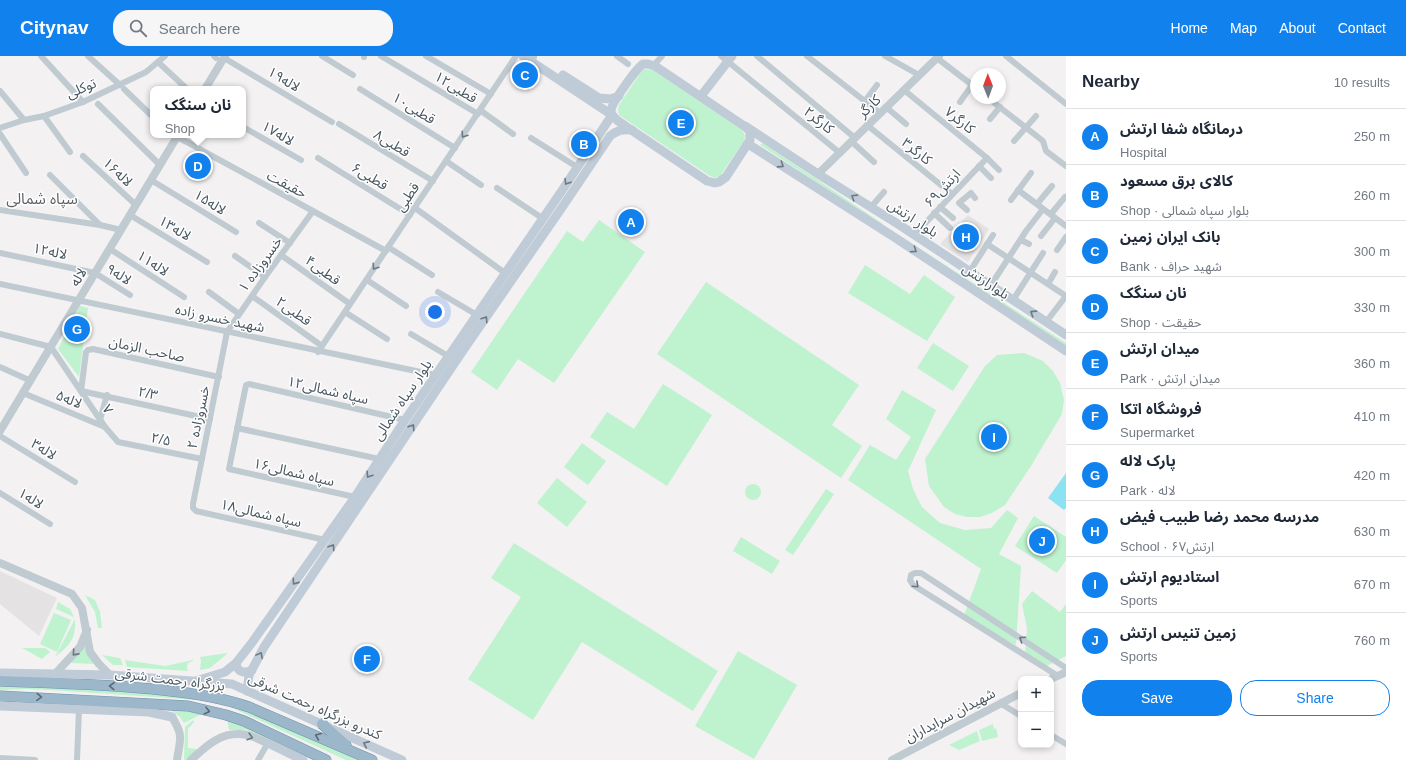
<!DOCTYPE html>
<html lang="en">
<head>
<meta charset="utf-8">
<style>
  :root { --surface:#fff; --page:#f6f6f7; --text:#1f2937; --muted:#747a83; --line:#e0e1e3; --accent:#1181ee }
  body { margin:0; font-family:Helvetica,"Noto Sans Arabic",sans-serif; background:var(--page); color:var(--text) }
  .controls { position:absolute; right:12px; bottom:12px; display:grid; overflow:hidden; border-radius:8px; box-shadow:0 2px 6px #0003 }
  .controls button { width:36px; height:36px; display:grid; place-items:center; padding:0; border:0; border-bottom:1px solid var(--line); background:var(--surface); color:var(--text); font:20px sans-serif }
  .compass { position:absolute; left:970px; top:12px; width:36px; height:36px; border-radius:50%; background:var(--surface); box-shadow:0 2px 6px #0003; rotate:359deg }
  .you { position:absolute; left:435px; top:256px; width:14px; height:14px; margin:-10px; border:3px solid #fff; border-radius:50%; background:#1a73e8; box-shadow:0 0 0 6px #1a73e833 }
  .badge { display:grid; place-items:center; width:26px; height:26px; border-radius:50%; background:var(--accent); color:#fff; font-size:13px; font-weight:700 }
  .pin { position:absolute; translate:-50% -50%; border:2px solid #fff; box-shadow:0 1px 4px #0006 }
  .popup { position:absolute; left:150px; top:30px; width:96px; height:52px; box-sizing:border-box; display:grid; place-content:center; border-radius:8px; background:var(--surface); filter:drop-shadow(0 1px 3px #0005); font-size:13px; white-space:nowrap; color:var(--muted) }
  .popup b { font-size:15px; color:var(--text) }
  .popup::after { content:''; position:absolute; left:50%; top:100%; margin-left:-8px; border:8px solid transparent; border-top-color:var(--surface) }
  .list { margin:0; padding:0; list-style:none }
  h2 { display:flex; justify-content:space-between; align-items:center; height:52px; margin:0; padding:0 16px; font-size:17px }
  h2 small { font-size:13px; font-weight:400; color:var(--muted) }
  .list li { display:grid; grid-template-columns:26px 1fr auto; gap:12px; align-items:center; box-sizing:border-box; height:56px; padding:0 16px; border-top:1px solid var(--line) }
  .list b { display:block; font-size:15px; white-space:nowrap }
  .list p { margin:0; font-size:13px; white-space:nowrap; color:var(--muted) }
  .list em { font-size:13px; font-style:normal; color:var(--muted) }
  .actions { display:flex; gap:8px; padding:12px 16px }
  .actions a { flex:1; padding:9px 0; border:1px solid var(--accent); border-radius:16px; text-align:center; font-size:14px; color:var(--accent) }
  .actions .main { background:var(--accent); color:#fff }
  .icon { flex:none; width:22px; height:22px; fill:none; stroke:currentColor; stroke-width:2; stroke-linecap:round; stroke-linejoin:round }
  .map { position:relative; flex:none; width:1066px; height:704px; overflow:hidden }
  header { display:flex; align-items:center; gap:24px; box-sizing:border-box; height:56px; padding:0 20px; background:var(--accent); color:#fff }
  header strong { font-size:19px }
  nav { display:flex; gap:22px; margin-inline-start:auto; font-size:14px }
  .search { width:280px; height:36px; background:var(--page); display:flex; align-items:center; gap:10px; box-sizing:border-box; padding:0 14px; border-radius:16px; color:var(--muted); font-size:15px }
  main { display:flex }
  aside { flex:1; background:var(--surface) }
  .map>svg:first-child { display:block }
</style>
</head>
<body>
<header>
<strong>Citynav</strong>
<div class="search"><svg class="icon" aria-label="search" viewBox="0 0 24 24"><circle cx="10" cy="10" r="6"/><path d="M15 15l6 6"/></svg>Search here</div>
<nav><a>Home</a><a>Map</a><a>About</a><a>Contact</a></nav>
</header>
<main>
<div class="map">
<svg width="1066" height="704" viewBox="0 0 1066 704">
  <rect width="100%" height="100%" fill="#f4f1f2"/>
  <g fill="#e5e2e4">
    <path d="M968,159l21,14 -21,33 -28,-18z"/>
    <path d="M0,515l57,27 -18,38 -39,-32z"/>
  </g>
  <g fill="#bff2cf">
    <path d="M645,13l8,1 90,61 2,5 -1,5 -24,35 -5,2 -5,-2 -91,-61 -1,-5 1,-5 22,-33z"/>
    <path d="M763,87l120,81 -1,1 -122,-80z"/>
    <path d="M599,164l46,32 -91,131 -36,-24 -21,31 -26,-18 96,-141 16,11z"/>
    <path d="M899,179l167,108v5l-168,-112z"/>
    <path d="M865,209l45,29 14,-19 31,22 -28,44 -79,-48z"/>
    <path d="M706,226l153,103 -27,40 30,21 -21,32 -184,-124z"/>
    <path d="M80,250l8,2 -9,69 -21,-28z"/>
    <path d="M933,287l36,23 -16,25 -36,-23z"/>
    <path d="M1024,297l19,8 10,10 7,12 4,17 -2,14 -31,52 -26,39 -13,8 -12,4h-13l-12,-3 -11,-7 -15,-21 -4,-27 60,-93 12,-11z"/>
    <path d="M663,328l49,31 -45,71 -77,-49 17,-25 27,17z"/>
    <path d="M902,334l34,20 -28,61 5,18 9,18 18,16 25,7 26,-2 16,-18 11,8 -19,36 22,12 -5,79 -53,-27 18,-49 -133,-89 22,-35 26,15 15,-23 -25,-18z"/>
    <path d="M582,387l24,18 -18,24 -24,-18z"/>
    <path d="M557,422l30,24 -20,25 -30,-24z"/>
    <circle cx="753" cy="436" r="8"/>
    <path d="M826,433l8,5 -41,61 -8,-5z"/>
    <path d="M1034,460l32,21v23l-9,13 -42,-27z"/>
    <path d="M741,481l39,24 -8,13 -39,-23z"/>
    <path d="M514,487l204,128 -25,40 -111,-69 -49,78 -65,-41 53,-82 -30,-19z"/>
    <path d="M1032,535l28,21 6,-8v52l-23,12 -18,-14 2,-26 -5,-24z"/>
    <path d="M85,539l10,5 5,12 2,16h-4l-3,-16z"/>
    <path d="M58,546l12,7 4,8 -18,-8z"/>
    <path d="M54,557l17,7 -14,32 -17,-8z"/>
    <path d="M75,563c1,20 -5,26 -20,38z"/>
    <path d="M85,589l11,19 -25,-1z"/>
    <path d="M22,592h23l5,4 -8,7z"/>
    <path d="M738,595l59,34 -43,74 -59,-33z"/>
    <path d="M228,597l-18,15 -10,2 1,-9 -1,-4z"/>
    <path d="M102,599l18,3 3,7h-10z"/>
    <path d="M125,604l40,6 28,-6v1l-5,2 -1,5 1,3 -61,-4z"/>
    <path d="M0,630h45l112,7 75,11 129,56h-15l-120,-55 -27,-5 -149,-10 -24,-1 -26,1z"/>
    <path d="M170,653h11l23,4 -20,10 -4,-6z"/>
    <path d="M227,662l85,40 -66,-28h-17z"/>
    <path d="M193,664l1,2 -6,7v19l9,1 -9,11h-4l1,-33z"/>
    <path d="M993,668l1,5 2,-1 2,9 -16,4 -3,-11z"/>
    <path d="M977,675l3,10 -21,9 -10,-5z"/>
  </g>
  <path fill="#8be2f1" d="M1066,417v35l-2,2 -16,-12z"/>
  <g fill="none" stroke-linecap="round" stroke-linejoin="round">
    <g stroke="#7293ae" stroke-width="11">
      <g id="trunk">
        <path d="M0,625c54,2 108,3 162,9 30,3 58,7 87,17l123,53"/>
        <path d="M0,640l188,10 38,9 18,6 82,39"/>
        <path d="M322,668l24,21"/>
      </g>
    </g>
    <g stroke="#bfcad1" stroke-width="6">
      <path d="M41,0l42,46"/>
      <path d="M88,0l32,29"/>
      <path d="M214,0l2,2"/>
      <path d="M322,0l31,19"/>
      <path d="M364,0v1"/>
      <path d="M381,0l97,58"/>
      <path d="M426,0l65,38"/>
      <path d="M617,0l11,8"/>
      <path d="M721,0l119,97"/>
      <path d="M757,0l98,82"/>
      <path d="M807,0l73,57"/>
      <path d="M885,0l34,19"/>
      <path d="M1006,0l60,48"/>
      <path d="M534,1v-1"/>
      <path d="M224,2l108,64"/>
      <path d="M937,2l39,30"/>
      <path d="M158,6l29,27"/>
      <path d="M654,9l8,-9"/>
      <path d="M124,33l29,28"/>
      <path d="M360,33l95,59"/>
      <path d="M904,34l83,68 12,12"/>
      <path d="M0,35l24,29"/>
      <path d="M988,42l55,43 3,10 20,15"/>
      <path d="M865,45l12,-16"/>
      <path d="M960,46l12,-17"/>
      <path d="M98,48l62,61"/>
      <path d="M886,51l20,17"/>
      <path d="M480,54l33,24"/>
      <path d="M44,60l26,36"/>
      <path d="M990,63l10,-12"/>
      <path d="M339,68l94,57"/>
      <path d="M867,69l85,69"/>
      <path d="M243,71l58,33"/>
      <path d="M0,72l24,-8 20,-4 39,-14 63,-30 19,-16"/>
      <path d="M0,78l26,39"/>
      <path d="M174,79l212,116"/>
      <path d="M531,82l46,29"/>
      <path d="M851,85l23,21"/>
      <path d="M1014,85l22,-25"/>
      <path d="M83,100l53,49"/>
      <path d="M318,102l92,57"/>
      <path d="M446,105l35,24"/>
      <path d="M979,110l12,12"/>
      <path d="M50,119l50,50"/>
      <path d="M151,124l85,52"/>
      <path d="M497,132l45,30"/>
      <path d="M1018,134l48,36"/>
      <path d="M1011,144l20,-27"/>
      <path d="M1037,148l15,-18"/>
      <path d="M871,151l13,-15"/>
      <path d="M940,151l13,11"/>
      <path d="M415,152l90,65"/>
      <path d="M0,154l100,15 21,5"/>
      <path d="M967,154l-8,-7 12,-10 4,5"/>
      <path d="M313,155l-48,66 -38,55 -34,172v4l3,3 129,29"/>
      <path d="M934,157l16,15"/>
      <path d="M1051,158l14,-17"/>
      <path d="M130,159l77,47"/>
      <path d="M259,167l31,20"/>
      <path d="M914,179l73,-77"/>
      <path d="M1041,180l14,-18"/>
      <path d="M1021,184l8,4"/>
      <path d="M987,188l79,52"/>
      <path d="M388,191l44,28"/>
      <path d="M110,193l74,48"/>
      <path d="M1057,194l9,-13"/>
      <path d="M0,197l95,20 35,22"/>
      <path d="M281,199l69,49"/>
      <path d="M235,200l30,21"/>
      <path d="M970,215l23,-36"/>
      <path d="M367,224l39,26"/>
      <path d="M0,228l435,91"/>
      <path d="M1048,228l7,-12"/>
      <path d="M991,229l35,-54 17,-22"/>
      <path d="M209,236l30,22"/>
      <path d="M438,236l39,23"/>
      <path d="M252,240l70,50"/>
      <path d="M1013,244l30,-47"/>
      <path d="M345,256l42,27"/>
      <path d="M1046,266l20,-26"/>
      <path d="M0,278l51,13 54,80 13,15 84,17"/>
      <path d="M411,278l37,22"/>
      <path d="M318,296l198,-296"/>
      <path d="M0,311l31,14"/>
      <path d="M81,335l5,-39 2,-2 5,-1 126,28"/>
      <path d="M81,335l129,28"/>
      <path d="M23,337l82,34"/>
      <path d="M100,364l7,-25"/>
      <path d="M237,372l142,31"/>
      <path d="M0,380l75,46"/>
      <path d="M0,437l50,31"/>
      <path d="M355,441l-126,-28 17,-84 3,-1 156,36"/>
      <path d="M1058,620l-145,-91 -3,-5 1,-5 4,-2h6l145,95"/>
      <path d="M1000,647l21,13"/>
      <path d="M1051,679l15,9"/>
      <path d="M0,702l35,2"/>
      <path d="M77,704l2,-51"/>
      <path d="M258,704l10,-17"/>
    </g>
    <g stroke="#bfcad1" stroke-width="8">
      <path d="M205,33l20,-33"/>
      <path d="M818,118l121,-118"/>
      <path d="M0,375l178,-296"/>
      <path d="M0,507l72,31 10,14 8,44 9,12 11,11"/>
      <path d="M56,617l24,-26 7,-17"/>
      <path d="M1051,623l15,-7"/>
      <path d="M172,661c12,19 8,22 5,43"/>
      <path d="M191,704c16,-15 32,-30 56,-25 7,1 14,6 21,8"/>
      <path d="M892,704l129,-67"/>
    </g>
    <g stroke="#bfcbd6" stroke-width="9">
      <path d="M643,8h5l7,2 92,62 3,4v8l-24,37 -7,5 -4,1 -8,-2 -89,-60c-3,-3 -7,-6 -7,-10 0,-8 26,-43 32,-47z"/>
      <path d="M563,19l36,23 12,1 8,-3"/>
      <path d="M701,40l31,-40"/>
      <path d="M745,70l73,48 83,52 165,109"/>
      <path d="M748,88l146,93 172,114"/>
      <path d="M236,607c1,9 8,11 16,7"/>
      <path d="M0,617l110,2 122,9 170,76"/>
      <path d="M196,625l29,-9 11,-9 15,-19 104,-147 50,-77 156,-228 51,-77 -89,-59"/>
      <path d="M247,635l2,-16 15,-28 200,-298 99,-143 47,-70c8,-6 12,-7 22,-6"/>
      <path d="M0,650l149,6 23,5"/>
      <path d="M268,687l35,17"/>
    </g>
    <use href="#trunk" stroke="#9cb6ca" stroke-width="10"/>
  </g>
  <defs><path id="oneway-chevron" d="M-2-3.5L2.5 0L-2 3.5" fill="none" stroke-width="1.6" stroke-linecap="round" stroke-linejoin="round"/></defs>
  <g stroke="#6c7982">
    <use href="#oneway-chevron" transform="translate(464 79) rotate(124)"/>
    <use href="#oneway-chevron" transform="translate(375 211) rotate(124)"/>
    <use href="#oneway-chevron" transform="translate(916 529) rotate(43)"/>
    <use href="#oneway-chevron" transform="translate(1022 583) rotate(-146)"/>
    <use href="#oneway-chevron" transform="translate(75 597) rotate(132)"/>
    <use href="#oneway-chevron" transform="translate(250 681) rotate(16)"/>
  </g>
  <g stroke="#6c7983">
    <use href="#oneway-chevron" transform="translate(781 109) rotate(33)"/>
    <use href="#oneway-chevron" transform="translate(567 126) rotate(122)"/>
    <use href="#oneway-chevron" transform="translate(854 141) rotate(-148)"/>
    <use href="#oneway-chevron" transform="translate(914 194) rotate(34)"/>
    <use href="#oneway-chevron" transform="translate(1033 257) rotate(-147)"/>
    <use href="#oneway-chevron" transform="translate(485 263) rotate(-56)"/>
    <use href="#oneway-chevron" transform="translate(412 371) rotate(-56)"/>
    <use href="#oneway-chevron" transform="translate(369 419) rotate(123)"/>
    <use href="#oneway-chevron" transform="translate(332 491) rotate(-56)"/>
    <use href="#oneway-chevron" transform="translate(295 526) rotate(125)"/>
    <use href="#oneway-chevron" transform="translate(260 599) rotate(-62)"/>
    <use href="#oneway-chevron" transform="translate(366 688) rotate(-156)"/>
  </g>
  <g stroke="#596975">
    <use href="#oneway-chevron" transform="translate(112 630) rotate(-177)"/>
    <use href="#oneway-chevron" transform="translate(39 641) rotate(3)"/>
    <use href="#oneway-chevron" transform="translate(207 655) rotate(14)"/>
    <use href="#oneway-chevron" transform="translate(318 680) rotate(-157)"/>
  </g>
  <g text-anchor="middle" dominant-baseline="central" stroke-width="3" stroke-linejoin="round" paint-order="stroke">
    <g font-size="14" fill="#485660" stroke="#fff">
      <text transform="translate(284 23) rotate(31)">لاله۱۹</text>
      <text transform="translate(456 31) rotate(31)">قطبی۱۲</text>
      <text transform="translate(81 32) rotate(-23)">توکلی</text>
      <text transform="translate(869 50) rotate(-44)">کارگر</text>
      <text transform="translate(414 52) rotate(31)">قطبی۱۰</text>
      <text transform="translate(819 64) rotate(39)">کارگر۲</text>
      <text transform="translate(960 64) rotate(39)">کارگر۷</text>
      <text transform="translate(278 77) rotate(30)">لاله۱۷</text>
      <text transform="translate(392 87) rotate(31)">قطبی۸</text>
      <text transform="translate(917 95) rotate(39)">کارگر۳</text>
      <text transform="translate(118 116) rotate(43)">لاله۱۶</text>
      <text transform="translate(370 120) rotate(31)">قطبی۶</text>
      <text transform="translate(287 128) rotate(28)">حقیقت</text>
      <text transform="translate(942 132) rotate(-47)">ارتش۶۹</text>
      <text transform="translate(407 141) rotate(-56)">قطبی</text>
      <text transform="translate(210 146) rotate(32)">لاله۱۵</text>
      <text transform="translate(913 162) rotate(33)">بلوار ارتش</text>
      <text transform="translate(175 172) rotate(31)">لاله۱۳</text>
      <text transform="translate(50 195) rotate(12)">لاله۱۲</text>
      <text transform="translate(153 207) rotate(33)">لاله۱۱</text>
      <text transform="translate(260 208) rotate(-54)">خسروزاده ۱</text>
      <text transform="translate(323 214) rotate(36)">قطبی۴</text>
      <text transform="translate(119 218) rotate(32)">لاله۹</text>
      <text transform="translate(78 221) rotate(-59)">لاله</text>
      <text transform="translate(986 225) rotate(34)">بلوارارتش</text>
      <text transform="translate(294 255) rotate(35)">قطبی۲</text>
      <text transform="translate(220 262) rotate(12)">شهید خسرو زاده</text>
      <text transform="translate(147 293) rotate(12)">صاحب الزمان</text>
      <text transform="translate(328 334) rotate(13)">سپاه شمالی۱۲</text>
      <text transform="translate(148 337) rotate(13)">۲/۳</text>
      <text transform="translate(69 343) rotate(22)">لاله۵</text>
      <text transform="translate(402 344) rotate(-56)">بلوار سپاه شمالی</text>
      <text transform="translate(108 353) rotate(56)">۷</text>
      <text transform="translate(198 361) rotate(-78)">خسروزاده ۲</text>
      <text transform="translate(161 383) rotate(11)">۲/۵</text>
      <text transform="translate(44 393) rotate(32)">۳لاله</text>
      <text transform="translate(294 416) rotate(13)">سپاه شمالی۱۶</text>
      <text transform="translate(31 442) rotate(32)">۱لاله</text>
      <text transform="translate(261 457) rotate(13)">سپاه شمالی۱۸</text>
      <text transform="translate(170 623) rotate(7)">بزرگراه رحمت شرقی</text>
      <text transform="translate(315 650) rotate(24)">کندرو بزرگراه رحمت شرقی</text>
      <text transform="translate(950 659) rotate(-28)">شهیدان سرایداران</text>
    </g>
    <g font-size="15" fill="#5d6267" stroke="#fff">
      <text x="42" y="142">سپاه شمالی</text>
    </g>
  </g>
</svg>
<div class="controls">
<button>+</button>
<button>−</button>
</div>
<svg class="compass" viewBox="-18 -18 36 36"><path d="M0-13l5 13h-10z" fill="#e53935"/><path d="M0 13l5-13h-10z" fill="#747a83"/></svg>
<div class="you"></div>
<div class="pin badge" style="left:631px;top:166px">A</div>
<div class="pin badge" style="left:584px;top:88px">B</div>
<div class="pin badge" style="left:525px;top:19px">C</div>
<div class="pin badge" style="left:198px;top:110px">D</div>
<div class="popup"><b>نان سنگک</b>Shop</div>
<div class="pin badge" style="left:681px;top:67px">E</div>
<div class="pin badge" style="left:367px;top:603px">F</div>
<div class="pin badge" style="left:77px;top:273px">G</div>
<div class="pin badge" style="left:966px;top:181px">H</div>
<div class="pin badge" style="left:994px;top:381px">I</div>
<div class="pin badge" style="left:1042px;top:485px">J</div>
</div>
<aside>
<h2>Nearby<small>10 results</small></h2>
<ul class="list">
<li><span class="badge">A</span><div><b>درمانگاه شفا ارتش</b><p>Hospital</p></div><em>250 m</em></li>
<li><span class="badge">B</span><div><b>کالای برق مسعود</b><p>Shop · بلوار سپاه شمالی</p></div><em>260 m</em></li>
<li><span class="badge">C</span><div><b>بانک ایران زمین</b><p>Bank · شهید حراف</p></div><em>300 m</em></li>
<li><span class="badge">D</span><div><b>نان سنگک</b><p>Shop · حقیقت</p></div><em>330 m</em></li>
<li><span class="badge">E</span><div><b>میدان ارتش</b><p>Park · میدان ارتش</p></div><em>360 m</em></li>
<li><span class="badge">F</span><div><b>فروشگاه اتکا</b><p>Supermarket</p></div><em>410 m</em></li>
<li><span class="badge">G</span><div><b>پارک لاله</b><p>Park · لاله</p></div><em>420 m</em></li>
<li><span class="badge">H</span><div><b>مدرسه محمد رضا طبیب فیض</b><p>School · ارتش۶۷</p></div><em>630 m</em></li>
<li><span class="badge">I</span><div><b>استادیوم ارتش</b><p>Sports</p></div><em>670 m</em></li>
<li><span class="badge">J</span><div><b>زمین تنیس ارتش</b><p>Sports</p></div><em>760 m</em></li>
</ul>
<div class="actions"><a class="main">Save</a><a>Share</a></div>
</aside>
</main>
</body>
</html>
